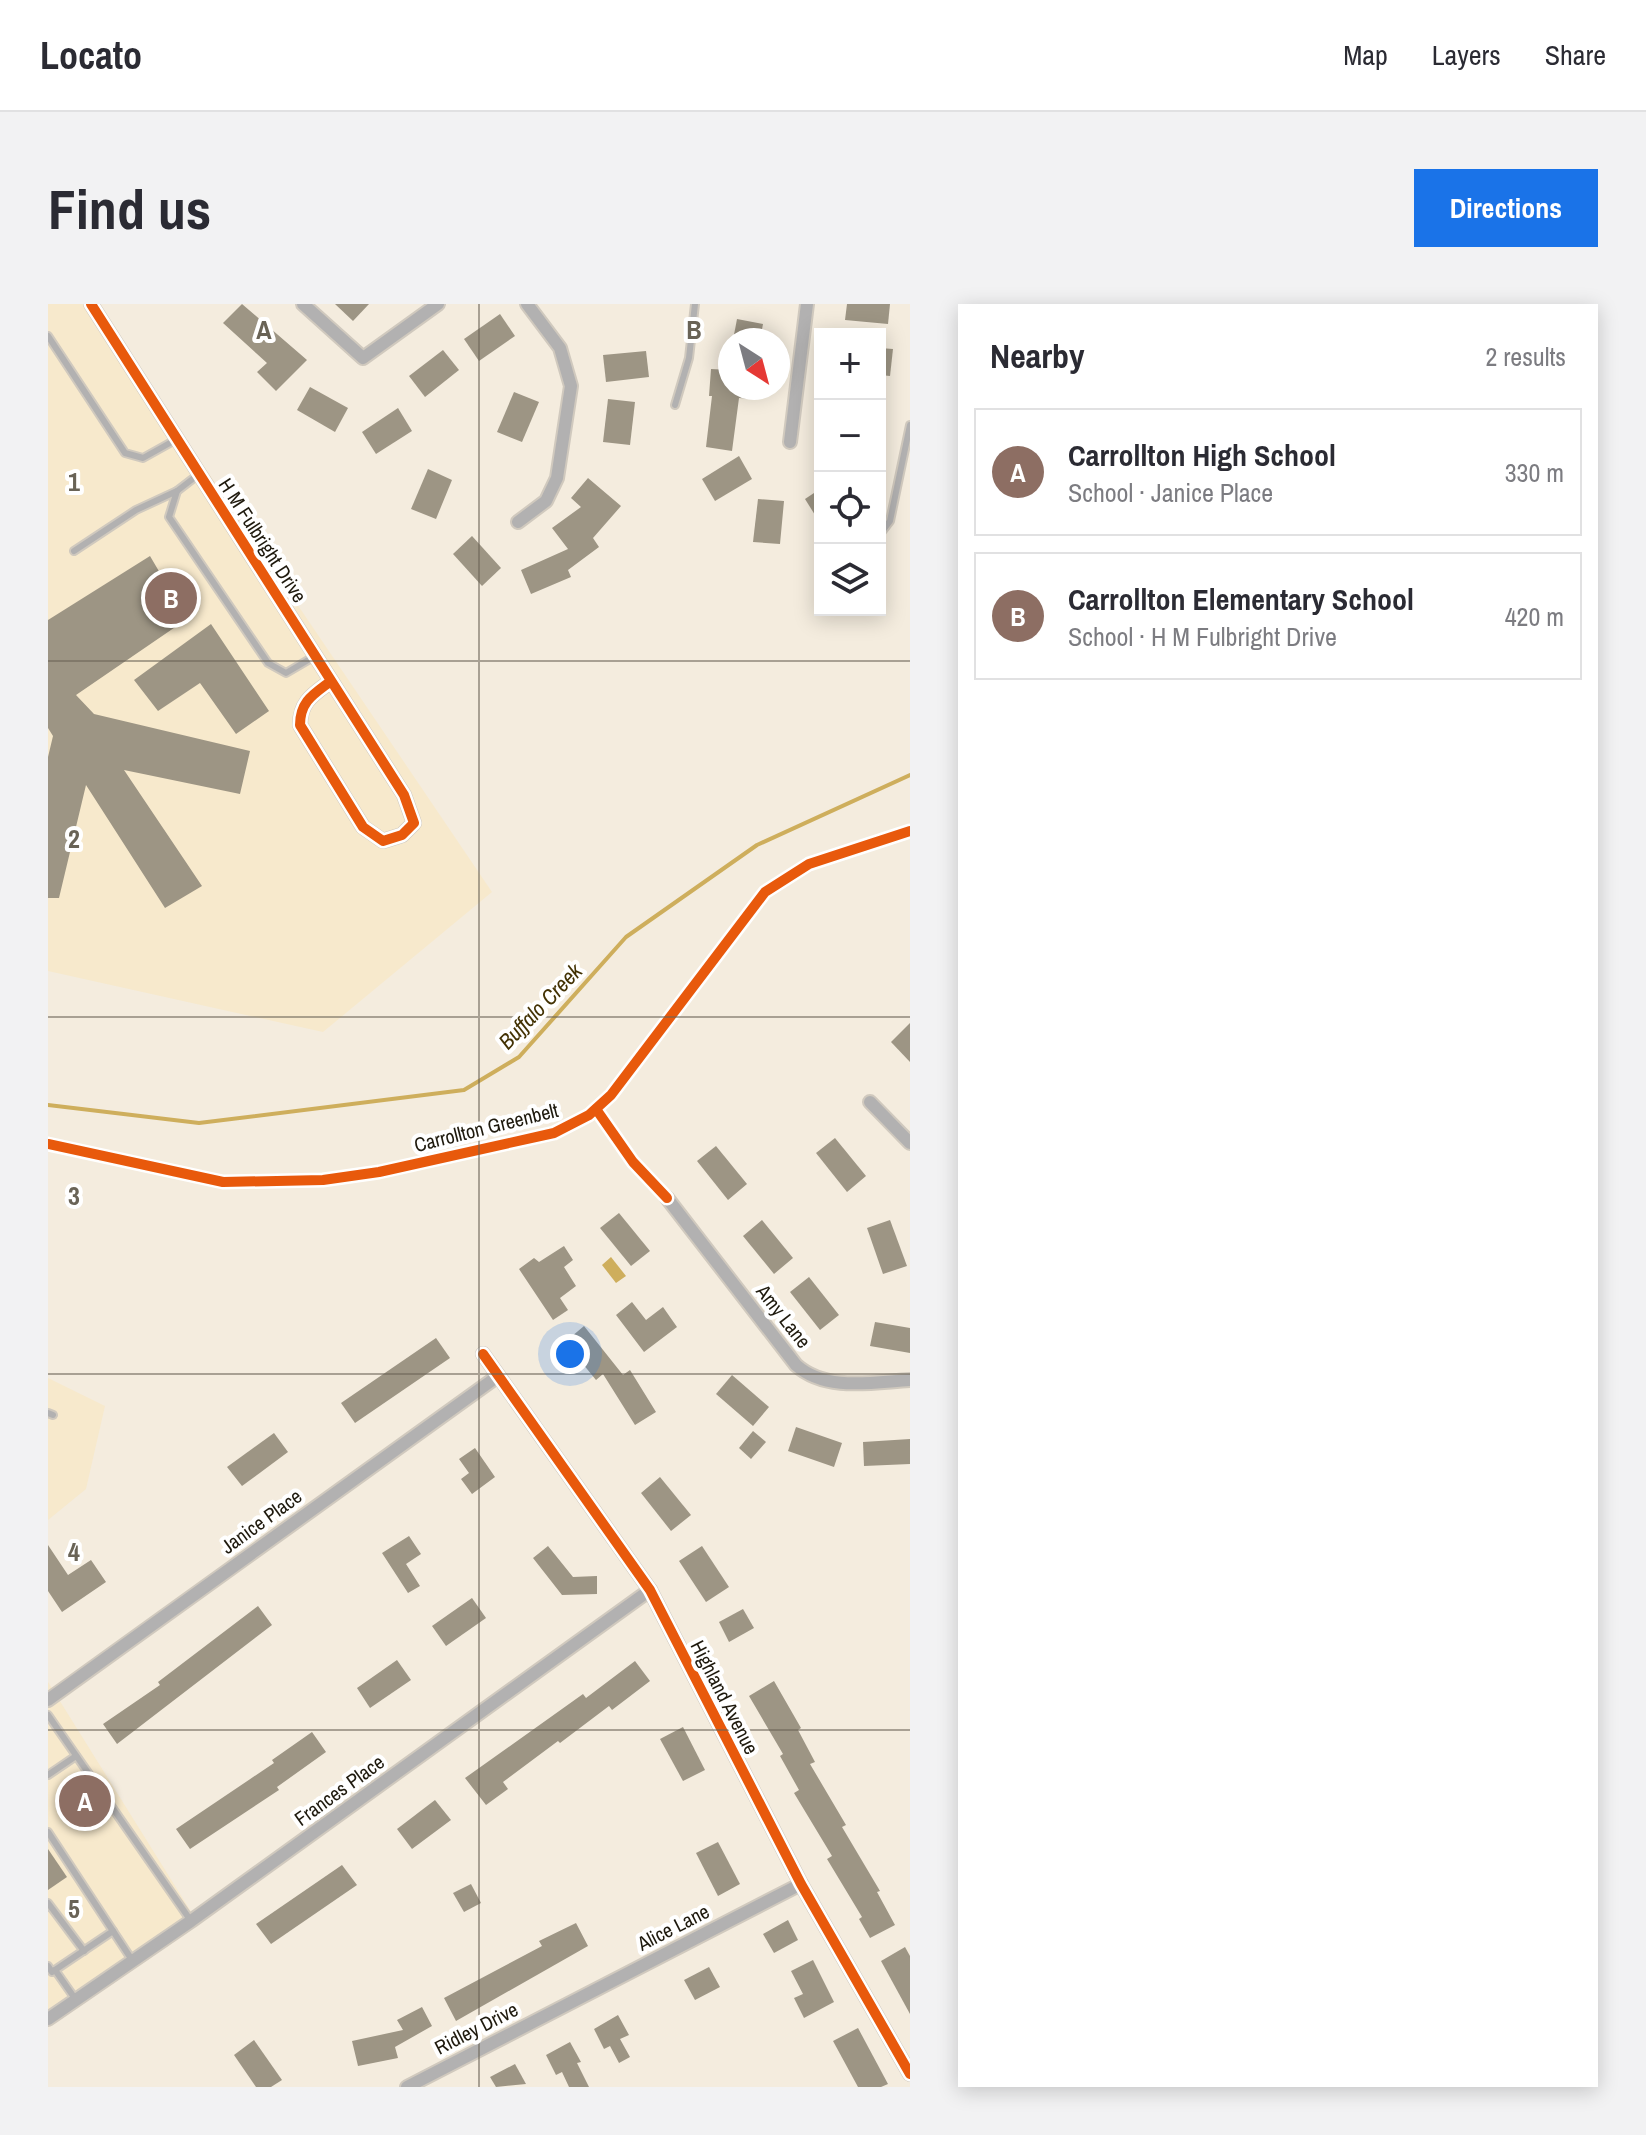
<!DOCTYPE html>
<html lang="en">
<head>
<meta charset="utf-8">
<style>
  :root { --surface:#fff; --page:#f2f2f3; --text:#2b2b33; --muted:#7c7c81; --line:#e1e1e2; --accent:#1a73e8 }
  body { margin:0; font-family:"Archivo Narrow",sans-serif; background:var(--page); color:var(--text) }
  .controls { position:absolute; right:24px; top:24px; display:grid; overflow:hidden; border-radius:0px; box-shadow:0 4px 20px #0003 }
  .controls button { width:72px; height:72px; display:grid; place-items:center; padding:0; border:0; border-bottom:2px solid var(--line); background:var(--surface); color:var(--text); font:40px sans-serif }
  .compass { position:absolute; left:670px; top:24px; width:72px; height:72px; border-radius:50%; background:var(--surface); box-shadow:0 4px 20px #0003; rotate:144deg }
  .you { position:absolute; left:522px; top:1050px; width:28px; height:28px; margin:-20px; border:6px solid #fff; border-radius:50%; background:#1a73e8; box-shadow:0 0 0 12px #1a73e833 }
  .badge { display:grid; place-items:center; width:52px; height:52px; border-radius:50%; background:var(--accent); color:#fff; font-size:26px; font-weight:700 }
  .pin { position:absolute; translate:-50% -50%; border:4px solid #fff; box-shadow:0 2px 8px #0006 }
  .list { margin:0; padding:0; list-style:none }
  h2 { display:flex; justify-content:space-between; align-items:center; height:104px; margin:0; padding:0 32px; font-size:34px }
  h2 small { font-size:26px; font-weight:400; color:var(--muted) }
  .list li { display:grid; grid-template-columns:52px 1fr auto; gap:24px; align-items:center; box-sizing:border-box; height:128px; margin:0 16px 16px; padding:0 16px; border:2px solid var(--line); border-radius:0px }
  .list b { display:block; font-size:30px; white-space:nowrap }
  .list p { margin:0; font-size:26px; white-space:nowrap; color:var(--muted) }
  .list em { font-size:26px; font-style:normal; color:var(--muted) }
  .icon { flex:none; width:44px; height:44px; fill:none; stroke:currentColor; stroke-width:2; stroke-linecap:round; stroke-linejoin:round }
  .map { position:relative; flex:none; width:862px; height:1783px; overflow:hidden; border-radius:0px }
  header { display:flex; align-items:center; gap:48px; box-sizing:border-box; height:112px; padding:0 40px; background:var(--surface); border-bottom:2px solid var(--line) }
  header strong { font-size:38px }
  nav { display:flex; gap:44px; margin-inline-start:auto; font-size:28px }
  .intro { display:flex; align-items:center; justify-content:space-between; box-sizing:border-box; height:192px; padding:0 48px }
  h1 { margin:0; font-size:56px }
  .button { padding:20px 36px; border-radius:0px; background:var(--accent); color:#fff; font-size:28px; font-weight:700 }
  main { display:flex; gap:48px; padding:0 48px }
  aside { flex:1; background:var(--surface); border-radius:0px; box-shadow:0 4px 20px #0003 }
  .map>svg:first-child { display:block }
</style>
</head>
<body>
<header>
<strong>Locato</strong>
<nav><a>Map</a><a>Layers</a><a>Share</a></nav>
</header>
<div class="intro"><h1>Find us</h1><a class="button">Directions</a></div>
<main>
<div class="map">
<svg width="862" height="1783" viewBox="0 0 862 1783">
  <rect width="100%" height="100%" fill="#f4ecde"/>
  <g fill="#f7e9cc">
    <path d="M0,0h46l398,588 -169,140 -275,-61z"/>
    <path d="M0,1074l57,28 -19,83 -38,31z"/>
    <path d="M0,1378l147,236 -147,102z"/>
  </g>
  <path fill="#ceae5c" d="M563,953l15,19 -10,7 -14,-18z"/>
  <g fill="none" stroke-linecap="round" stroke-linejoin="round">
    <path stroke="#ceae5c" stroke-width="4" d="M0,801l151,18 265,-33 55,-33 107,-120 131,-92 153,-70"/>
  </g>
  <g fill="#9d9584">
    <path d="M194,0l65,56 -31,31 -19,-19 10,-9 -44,-40z"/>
    <path d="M287,0h34l-16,17z"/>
    <path d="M799,0h43l-2,20 -43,-4z"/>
    <path d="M452,10l15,22 -36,25 -15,-22z"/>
    <path d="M689,15l26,5 -3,16h-27z"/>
    <path d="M832,44l13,1 -3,27 -10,-1z"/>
    <path d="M395,46l16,20 -34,27 -16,-21z"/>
    <path d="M598,47l3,26 -43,5 -3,-27z"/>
    <path d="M663,65l19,1v18h23l-1,11 -13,-1 -7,53 -26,-4 6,-51h-3z"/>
    <path d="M262,83l38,21 -13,24 -38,-22z"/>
    <path d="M466,88l25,10 -17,40 -25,-10z"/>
    <path d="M560,95l27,3 -5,43 -27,-3z"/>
    <path d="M350,104l14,23 -36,23 -14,-22z"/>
    <path d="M691,152l13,23 -37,22 -13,-22z"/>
    <path d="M380,165l24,11 -16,39 -25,-10z"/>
    <path d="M540,174l33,28 -28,32 6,9 -31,23 3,7 -40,17 -10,-24 47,-21 -16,-21 29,-21 -10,-9z"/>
    <path d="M772,185v34l-15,-24z"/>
    <path d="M710,195l26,2 -4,43 -27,-2z"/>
    <path d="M424,232l29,32 -19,18 -29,-32z"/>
    <path d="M102,252l37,63 -111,76 18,19 156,37 -10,43 -116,-24 78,116 -37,22 -79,-123 -27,113h-11v-141l5,-21 -5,-8v-108z"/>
    <path d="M163,320l58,87 -33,23 -36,-51 -42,28 -24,-31z"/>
    <path d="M862,719v39l-19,-20z"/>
    <path d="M787,834l31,38 -19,16 -31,-39z"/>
    <path d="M668,842l31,38 -19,16 -31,-39z"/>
    <path d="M571,909l31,38 -19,15 -31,-38z"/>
    <path d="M714,916l31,38 -19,16 -31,-38z"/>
    <path d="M842,916l17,46 -24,8 -16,-46z"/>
    <path d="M516,942l9,14 -9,7 12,19 -16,12 8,12 -15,10 -34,-51 15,-11 5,4z"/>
    <path d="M761,973l30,38 -19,15 -30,-38z"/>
    <path d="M584,998l14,18 17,-13 14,20 -33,25 -28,-37z"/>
    <path d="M827,1018l35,6v25l-40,-7z"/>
    <path d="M536,1022l39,49 7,-5 26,42 -21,13 -32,-51 -7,6 -31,-38z"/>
    <path d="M388,1034l14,20 -95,65 -14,-20z"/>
    <path d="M684,1071l37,32 -16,19 -37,-32z"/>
    <path d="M748,1123l46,16 -8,24 -46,-16z"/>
    <path d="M705,1127l13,11 -15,17 -12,-11z"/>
    <path d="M226,1129l14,19 -46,34 -15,-19z"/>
    <path d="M862,1135v25l-46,2 -1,-24z"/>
    <path d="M427,1144l20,29 -23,17 -11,-15 8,-6 -10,-14z"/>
    <path d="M612,1173l31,38 -20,16 -30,-38z"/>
    <path d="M361,1232l12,18 -15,10 14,22 -12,7 -26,-40z"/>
    <path d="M0,1241l20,30 23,-15 15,22 -44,30 -14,-21z"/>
    <path d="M500,1242l25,31 24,-1v18l-35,1 -29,-37z"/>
    <path d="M654,1242l27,41 -23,15 -27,-41z"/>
    <path d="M424,1294l14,20 -40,28 -14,-20z"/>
    <path d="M210,1302l14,19 -155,119 -14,-20 57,-39 -2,-3z"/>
    <path d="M695,1305l11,19 -25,14 -10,-20z"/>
    <path d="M349,1356l14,20 -41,28 -13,-20z"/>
    <path d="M587,1357l15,20 -38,29 -3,-4 -49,37 -2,-2 -55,41 5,7 -22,16 -21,-27 118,-84 3,4z"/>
    <path d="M726,1377l27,47 -3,2 17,32 -5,2 36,61 -4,2 38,64 -3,1 18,33 -25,13 -11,-19 3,-2 -35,-58 5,-3 -38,-63 5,-3 -19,-34 3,-2 -34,-58z"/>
    <path d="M635,1423l22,43 -22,11 -23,-42z"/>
    <path d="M264,1428l14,20 -49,35 2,3 -89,59 -14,-20 98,-66 -2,-3z"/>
    <path d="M387,1496l16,20 -39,29 -15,-20z"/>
    <path d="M670,1538l22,42 -22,12 -22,-43z"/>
    <path d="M0,1545l19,28 -19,13z"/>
    <path d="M294,1561l15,20 -86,59 -15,-20z"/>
    <path d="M423,1580l10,19 -17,9 -11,-19z"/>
    <path d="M740,1616l10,20 -24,13 -11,-19z"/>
    <path d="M528,1619l12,23 -132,75 -12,-23 98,-52 -3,-5z"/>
    <path d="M857,1643l5,9v58l-29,-53z"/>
    <path d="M765,1656l21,42 -30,16 -10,-20 9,-4 -12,-23z"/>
    <path d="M661,1663l11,20 -25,13 -11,-20z"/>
    <path d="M374,1703l10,19 -37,21 3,11 -40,8 -6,-25 51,-11 -6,-10z"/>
    <path d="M570,1711l11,20 -9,4 10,18 -11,6 -9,-17 -6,3 -10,-20z"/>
    <path d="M810,1724l30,56 -7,3h-23l-25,-46z"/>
    <path d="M206,1736l28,40 -11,7h-15l-22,-32z"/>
    <path d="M522,1738l11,20 -4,1 12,24h-20l-7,-15 -6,3 -10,-20z"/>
    <path d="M467,1760l11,20 -30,3 -6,-10z"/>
  </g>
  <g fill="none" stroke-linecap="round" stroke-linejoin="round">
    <g stroke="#d0c9be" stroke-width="10">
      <g id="service">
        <path d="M0,32l77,117 18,5 34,-19"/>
        <path d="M627,101l14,-47 6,-54"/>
        <path d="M151,170l-22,17 -8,26 99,146 18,10 29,-17"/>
        <path d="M832,230l10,-13 20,-96"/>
        <path d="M26,247l62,-41 41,-19"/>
        <path d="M0,1109l5,2"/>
        <path d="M0,1411l143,206"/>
        <path d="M0,1471l28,-19"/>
        <path d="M0,1528l84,128"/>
        <path d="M0,1599l36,48"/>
        <path d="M0,1662l4,6 61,-41"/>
        <path d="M7,1666l21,30"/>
      </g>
    </g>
    <g stroke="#d0c9be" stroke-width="16">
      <g id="minor">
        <path d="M43,0l313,491 10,28 -12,12 -19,6 -20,-14 -63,-102c0,-24 14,-31 31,-44"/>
        <path d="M255,0l60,54 75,-54"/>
        <path d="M742,138l17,-138"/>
        <path d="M470,218l28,-21 11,-23 14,-92 -11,-38 -33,-44"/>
        <path d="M822,798l40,41"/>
        <path d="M619,894l129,167c30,27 77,17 114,15"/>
        <path d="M435,1050l167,236 151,294 109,190"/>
        <path d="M0,1396l450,-324"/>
        <path d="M0,1715l143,-98 459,-331"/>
        <path d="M359,1783l394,-203"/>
      </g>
    </g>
    <use href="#service" stroke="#b2b1b1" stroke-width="6"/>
    <use href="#minor" stroke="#b2b1b1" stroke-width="12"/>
    <g stroke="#fff" stroke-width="15">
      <g id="cycleway">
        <path d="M43,0l313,491 10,28 -12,12 -19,6 -20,-14 -63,-102c0,-24 14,-31 31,-44"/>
        <path d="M548,805l37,53 34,36"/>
        <path d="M0,840l175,38 100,-2 56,-8 175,-39 35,-18 22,-20 154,-203 44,-28 101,-33"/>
        <path d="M435,1050l167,236 151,294 109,190"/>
      </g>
    </g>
    <use href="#cycleway" stroke="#e8590c" stroke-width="10"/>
  </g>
  <path fill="none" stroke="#696356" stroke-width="2" stroke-opacity="0.55" d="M431,0v1783M0,357h862M0,713h862M0,1070h862M0,1426h862"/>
  <g text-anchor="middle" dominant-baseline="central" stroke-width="8" stroke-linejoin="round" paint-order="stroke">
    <g font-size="20" fill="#1e190d" stroke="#fff">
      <text transform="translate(215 236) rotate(57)">H M Fulbright Drive</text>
      <text transform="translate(438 823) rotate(-14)">Carrollton Greenbelt</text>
      <text transform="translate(736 1012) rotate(52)">Amy Lane</text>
      <text transform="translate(213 1217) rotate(-36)">Janice Place</text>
      <text transform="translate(677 1393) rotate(63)">Highland Avenue</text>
      <text transform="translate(291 1486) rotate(-36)">Frances Place</text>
      <text transform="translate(625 1623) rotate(-27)">Alice Lane</text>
      <text transform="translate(428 1724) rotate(-27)">Ridley Drive</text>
    </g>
    <g font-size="22" font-style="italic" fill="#433204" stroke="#fff">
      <text transform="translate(492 702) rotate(-46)">Buffalo Creek</text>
    </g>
  </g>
  <g font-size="26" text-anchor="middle" font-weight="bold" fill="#696356" stroke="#fff" stroke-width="8" stroke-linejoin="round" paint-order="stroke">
    <text x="216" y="35">A</text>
    <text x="646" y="35">B</text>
    <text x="26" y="187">1</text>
    <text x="26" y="544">2</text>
    <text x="26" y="901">3</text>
    <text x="26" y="1257">4</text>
    <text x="26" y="1614">5</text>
  </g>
</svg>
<div class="controls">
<button>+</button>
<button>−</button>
<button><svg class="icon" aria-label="locate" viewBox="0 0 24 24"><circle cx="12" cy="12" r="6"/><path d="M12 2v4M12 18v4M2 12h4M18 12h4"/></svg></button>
<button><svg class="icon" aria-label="layers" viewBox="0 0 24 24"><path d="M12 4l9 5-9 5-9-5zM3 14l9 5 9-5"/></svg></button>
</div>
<svg class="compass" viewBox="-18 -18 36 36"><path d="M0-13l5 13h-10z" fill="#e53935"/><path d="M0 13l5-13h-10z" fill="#7c7c81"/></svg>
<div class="you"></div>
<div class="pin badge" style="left:37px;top:1497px;background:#8d6e63">A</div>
<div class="pin badge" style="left:123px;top:294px;background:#8d6e63">B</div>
</div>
<aside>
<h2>Nearby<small>2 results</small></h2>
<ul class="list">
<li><span class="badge" style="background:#8d6e63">A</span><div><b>Carrollton High School</b><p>School · Janice Place</p></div><em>330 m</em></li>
<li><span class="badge" style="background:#8d6e63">B</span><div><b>Carrollton Elementary School</b><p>School · H M Fulbright Drive</p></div><em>420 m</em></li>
</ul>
</aside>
</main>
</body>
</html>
